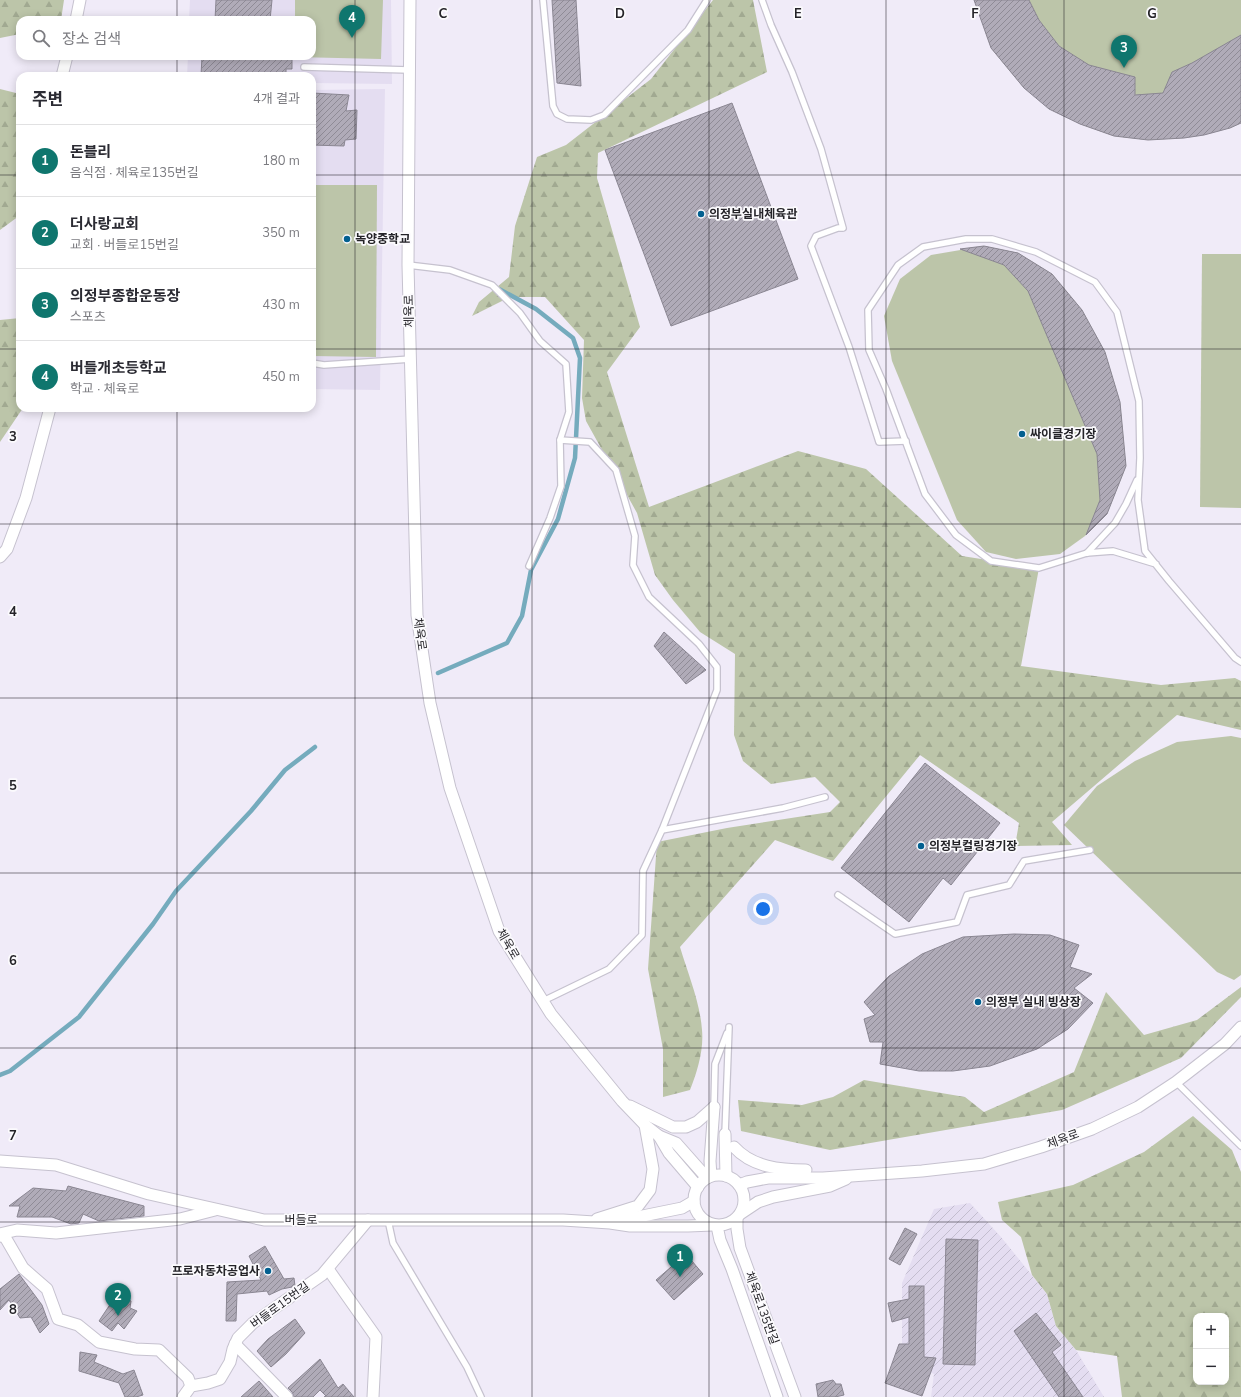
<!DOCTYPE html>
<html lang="ko">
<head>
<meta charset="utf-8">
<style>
  :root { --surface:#fff; --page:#f2f2f3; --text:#2b2b33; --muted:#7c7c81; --line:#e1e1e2; --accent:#0f766e }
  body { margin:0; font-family:"Nunito Sans","Noto Sans KR",sans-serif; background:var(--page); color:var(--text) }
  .controls { position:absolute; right:12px; bottom:12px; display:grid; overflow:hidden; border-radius:8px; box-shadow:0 2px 10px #0003 }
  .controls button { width:36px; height:36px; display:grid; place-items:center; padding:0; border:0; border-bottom:1px solid var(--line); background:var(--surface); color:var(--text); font:20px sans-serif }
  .you { position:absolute; left:763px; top:909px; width:14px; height:14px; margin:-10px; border:3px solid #fff; border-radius:50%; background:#1a73e8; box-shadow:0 0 0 6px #1a73e833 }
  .badge { display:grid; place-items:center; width:26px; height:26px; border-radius:50%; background:var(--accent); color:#fff; font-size:13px; font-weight:700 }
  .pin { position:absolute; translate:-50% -33px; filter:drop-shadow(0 1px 2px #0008) }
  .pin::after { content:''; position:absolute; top:21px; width:14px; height:12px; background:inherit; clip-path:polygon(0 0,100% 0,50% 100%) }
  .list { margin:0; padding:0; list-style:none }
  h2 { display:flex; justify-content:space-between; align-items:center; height:52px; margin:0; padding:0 16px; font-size:17px }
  h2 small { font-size:13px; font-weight:400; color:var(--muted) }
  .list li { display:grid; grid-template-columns:26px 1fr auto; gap:12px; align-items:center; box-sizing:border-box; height:72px; padding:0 16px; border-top:1px solid var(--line) }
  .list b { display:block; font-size:15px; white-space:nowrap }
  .list p { margin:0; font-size:13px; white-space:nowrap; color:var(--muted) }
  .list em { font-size:13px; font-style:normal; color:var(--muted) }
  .icon { flex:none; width:22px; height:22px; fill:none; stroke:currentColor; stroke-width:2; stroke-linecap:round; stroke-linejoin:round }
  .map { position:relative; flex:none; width:1241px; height:1397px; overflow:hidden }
  .search { position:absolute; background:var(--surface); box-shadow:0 2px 10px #0003; left:16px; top:16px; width:300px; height:44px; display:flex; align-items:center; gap:10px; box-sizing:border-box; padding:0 14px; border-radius:12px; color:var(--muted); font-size:15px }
  .panel { position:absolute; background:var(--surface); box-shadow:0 2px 10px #0003; left:16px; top:72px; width:300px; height:340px; border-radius:12px }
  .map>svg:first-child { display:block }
</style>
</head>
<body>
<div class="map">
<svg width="1241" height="1397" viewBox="0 0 1241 1397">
  <defs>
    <pattern id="industrial-furrows" width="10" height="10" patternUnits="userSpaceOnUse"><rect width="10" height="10" fill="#e4ddf1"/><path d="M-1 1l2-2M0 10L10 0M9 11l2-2" fill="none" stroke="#c3bdcf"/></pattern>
    <pattern id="forest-firs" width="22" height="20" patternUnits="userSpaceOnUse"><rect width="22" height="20" fill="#bcc5a9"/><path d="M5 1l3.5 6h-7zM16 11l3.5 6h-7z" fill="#a1a991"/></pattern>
    <pattern id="building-hatch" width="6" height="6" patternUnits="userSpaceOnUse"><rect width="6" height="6" fill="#b0abb8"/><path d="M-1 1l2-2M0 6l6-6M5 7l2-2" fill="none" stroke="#8f8b96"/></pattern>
  </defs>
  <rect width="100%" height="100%" fill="#f0ebf8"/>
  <path fill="url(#industrial-furrows)" d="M970,1203l31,34 46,57 9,32 20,24 28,47h-173l3,-23 -32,-14v-77l32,-74z"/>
  <g fill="#e4ddf1">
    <path d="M190,0h201l1,84 -80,-1v-7h-125l1,-20h124v-36h-123z"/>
    <path d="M385,89l-5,301 -68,-1v-299z"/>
  </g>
  <g fill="url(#forest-firs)" fill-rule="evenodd">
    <path d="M0,0h64l-3,20h-41v14l-20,4z"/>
    <path d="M713,0h40l14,72 -169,81 -1,25 43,149 -33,45 42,135 149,-56 68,18 96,87 77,12 -18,98 140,19 74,-7 6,3v49l-64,-15 -125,107 20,23 -57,1 4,-23 -99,-68 -87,106 -58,-21 -95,107c8,27 20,55 22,83 2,20 -5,42 -12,60l-27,7v-48l-15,-80 9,-127 70,-14 103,-16 10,-10 -25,-25 -44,7 -28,-23 -9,-26 1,-81 -35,-22 -27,-32 -18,-25 -18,-62 -51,-92 -4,-23 2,-58 -39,-43h-35l-38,19 7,-14 30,-25 6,-51 22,-69 29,-12 85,-66z"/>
    <path d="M0,89l20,5 -1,122 -19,14z"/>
    <path d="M20,318v90h3l-23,34v-122z"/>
    <path d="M1241,987v10l-60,61 -119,52 -232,40 -89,-19 -3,-31 64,5 31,-8 31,-17 101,17 19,15 90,-40 32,-80 38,43 53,-15z"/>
    <path d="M1193,1116l39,34 9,22v225h-119l-5,-41 -41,-6 -20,-24 -9,-32 -15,-19 -11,-38 -19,-17 -4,-18 75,-17 71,-33zM1196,1316h30v66h-30z"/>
  </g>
  <g fill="#bcc5a9">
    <path d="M295,0h88l-2,59 -86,-2 17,-1v-36h-17z"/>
    <path d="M975,0h266v123l-11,5 -46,10 -36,2 -34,-4 -34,-12 -56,-36 -33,-40z"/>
    <path d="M312,185h65l-1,172 -64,-1z"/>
    <path d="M984,246l34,7 34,21 30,36 23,42 15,50 6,64 -19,48 -22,22 -25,18 -44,5 -30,-7 -29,-32 -65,-159 -8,-45 16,-37 31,-24z"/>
    <path d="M1202,254h39v254l-41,-1z"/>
    <path d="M1231,736l10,2v237l-7,5 -17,-8 -153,-147 33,-39 38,-25 42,-19z"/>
  </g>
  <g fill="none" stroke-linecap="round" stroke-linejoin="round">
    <g stroke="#75abbd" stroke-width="4.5">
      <path d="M438,673l69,-30 15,-27 9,-46 27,-51 17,-61 5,-100 -7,-20 -37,-29 -37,-20"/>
      <path d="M0,1075l10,-4 69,-54 74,-93 23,-33 75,-80 34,-41 30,-23"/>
    </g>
  </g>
  <g fill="url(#building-hatch)" stroke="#8a8692">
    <path d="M216,0h56l-2,20h-55z"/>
    <path d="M552,0h24l5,86 -24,-3z"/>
    <path d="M974,0h55l10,20 20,26 30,19 46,12v18l28,-2 9,-21 20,-9 49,-28v88l-11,5 -26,7 -20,3 -36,2 -34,-4 -34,-12 -31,-15 -25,-21 -33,-40z"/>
    <path d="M202,56h90v13h-6v7h-85z"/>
    <path d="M312,93l37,2 -3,16 11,-1 -1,29 -11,1 -1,6 -32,-1z"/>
    <path d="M732,103l66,176 -127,47 -66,-176z"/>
    <path d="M984,246l34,7 34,21 30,36 23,42 15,50 6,64 -19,48 -21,21 14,-35 -3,-46 -69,-163 -24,-26 -44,-16z"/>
    <path d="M664,632l42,38 -20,14 -32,-38z"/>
    <path d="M925,763l75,60 -49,62 -8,-7 -34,44 -68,-54z"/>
    <path d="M1014,934l36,1 29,10 -9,22 22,7 -18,14 19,15 -25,26 -31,20 -47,17 -37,5h-34l-39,-7 3,-22h-13l-6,-23 11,-4 -11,-13 25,-26 33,-22 41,-17z"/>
    <path d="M68,1186l76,20v10l-45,5 -16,-7 -4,9 -8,1 -19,-7h-35l3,-11h-11l24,-18 33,3z"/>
    <path d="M905,1228l12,6 -17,31 -11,-6z"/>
    <path d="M946,1239l32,1 -3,125 -32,-1z"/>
    <path d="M265,1246l19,33 10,-1 1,8 -3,1 -10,2 -13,6 -2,-4 -30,3 -1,27h-10l1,-39 34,-2 -12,-24z"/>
    <path d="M686,1254l17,20 -29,26 -18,-20z"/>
    <path d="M19,1274l23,31 7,19 -9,9 -9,-16 -11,1 -11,-18 -9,10v-21z"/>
    <path d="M909,1286h15v71l12,1 -14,38 -37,-13 14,-39h10v-27l-17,5 -4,-19 21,-4z"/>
    <path d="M117,1294l14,7 -1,7 7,3 -13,18 -6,-6 -6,8 -13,-10z"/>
    <path d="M1036,1313l25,32 -9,7 31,45h-24l-45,-66z"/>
    <path d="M295,1319l10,14 -19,21 -15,13 -14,-16 11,-12z"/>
    <path d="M80,1352l17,3 -3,7 29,12 11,-4 9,25 -7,2h-11l-6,-14 -40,-12z"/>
    <path d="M320,1359l18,29 5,-4 11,13h-30l2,-1 -6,-6 -7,7h-19l-2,-5 -4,-4z"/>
    <path d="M833,1380l3,4h5l3,11 -9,2h-17l-2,-13z"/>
    <path d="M259,1381l14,16h-32z"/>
  </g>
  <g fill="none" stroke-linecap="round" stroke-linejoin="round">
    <g stroke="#c6c2cf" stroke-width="8">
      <g id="service">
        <path d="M543,0l10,106 4,8 10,5 24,1 13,-5 84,-85 19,-30"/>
        <path d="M762,0l9,25 21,47 29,77 22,79h-5l-22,8 -5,10 38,101 30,95 27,-1"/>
        <path d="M304,67l105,3"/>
        <path d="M408,265l42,5 42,15 28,28 20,28 26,23 3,48 -9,28 1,46 -11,32 -21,48"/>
        <path d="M312,363l12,2 87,-6"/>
        <path d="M560,440l30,2 26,28 19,66 -2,29 16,32 50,47 18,23v23l-55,140"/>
        <path d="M1087,553l28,-30 11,-19 11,-24"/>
        <path d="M1156,564l-43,-13 -26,2 -48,15 -48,-7 -35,-26 -31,-41 -39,-105 -17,-39 -1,-40 30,-45 25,-18 43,-8h26l44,13 59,30 22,30 22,89 1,57 -2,42 7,51 24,30 66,77 6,4"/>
        <path d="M838,895l57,39 62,-12 10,-27 42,-10 15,-24 66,-11"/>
        <path d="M543,1001l66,-32 33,-34 1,-64 19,-41 121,-22 42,-11"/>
        <path d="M1176,1082l65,64"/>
        <path d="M714,1107l1,-43 12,-31"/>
        <path d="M726,1136l-1,-2 4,-107"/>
        <path d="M388,1220l5,23 74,124 14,30"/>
      </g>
    </g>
    <g stroke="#c6c2cf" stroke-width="13">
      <g id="minor">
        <path d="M410,0l-2,265 9,350 13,88 20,85 49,143 52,83 71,87 23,24 14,11 17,7 31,35"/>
        <path d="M76,20l4,-20"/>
        <path d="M62,76l5,-20"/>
        <path d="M0,557l7,-8 19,-51 24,-90"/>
        <path d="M630,1106l43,21h13l11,-5 17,-15"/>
        <path d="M725,1134l1,42"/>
        <path d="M659,1136l10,17 29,34"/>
        <path d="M734,1147c18,20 46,23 72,23"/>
        <path d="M0,1161l56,4 93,29 115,26h299l47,3 20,3h58l25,-1"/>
        <circle cx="719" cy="1200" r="25"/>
        <path d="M711,1176l-1,-15 4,-54"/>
        <path d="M739,1185l8,-3 21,-4h55l99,-7 62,-7 57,-17 51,-18 46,-22 38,-25 49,-38 16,-17"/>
        <path d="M740,1214l18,-12 15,-5 57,-11 16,-7"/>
        <path d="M737,1218v11l3,19 55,149"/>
        <path d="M597,1219l41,-13 12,-16 3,-21 -8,-44"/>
        <path d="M618,1221l64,-13 12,-7"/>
        <path d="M717,1226l3,14 12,29 45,128"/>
        <path d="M0,1234l17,-4 39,3 124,-14 35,-9"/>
        <path d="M0,1236l5,1 18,31 24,21 11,30 20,6 21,17 36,7 24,1 29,28 3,8"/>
        <path d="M328,1269l48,68 -3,60"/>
        <path d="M235,1344l52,53"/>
        <path d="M183,1397l8,-11 17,-3 12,-4 10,-17 3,-13 5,-11 15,-15 69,-48 46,-55"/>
      </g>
    </g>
    <use href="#service" stroke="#fff" stroke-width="5.5"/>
    <use href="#minor" stroke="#fff" stroke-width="11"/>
  </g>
  <path fill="none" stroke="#242328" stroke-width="1" stroke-opacity="0.55" d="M177,0v20M355,0v1397M532,0v1397M709,0v1397M886,0v1397M1064,0v1397M177,56v20M0,175h20M312,175h929M0,349h20M312,349h929M177,408v989M0,524h1241M0,698h1241M0,873h1241M0,1048h1241M0,1222h1241"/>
  <g fill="#036090" stroke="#fbfafd" stroke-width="1.5">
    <circle cx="701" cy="214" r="4"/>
    <circle cx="347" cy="239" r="4"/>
    <circle cx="1022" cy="434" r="4"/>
    <circle cx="921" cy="846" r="4"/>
    <circle cx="978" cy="1002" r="4"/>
    <circle cx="268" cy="1271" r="4"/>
  </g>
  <g text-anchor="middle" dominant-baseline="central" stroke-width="3.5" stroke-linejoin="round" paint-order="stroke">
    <g font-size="12" font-weight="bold" fill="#242328" stroke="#fbfafd" text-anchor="start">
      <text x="709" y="214">의정부실내체육관</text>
      <text x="355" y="239">녹양중학교</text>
      <text x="1030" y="434">싸이클경기장</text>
      <text x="929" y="846">의정부컬링경기장</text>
      <text x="986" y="1002">의정부 실내 빙상장</text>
      <text x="260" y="1271" text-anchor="end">프로자동차공업사</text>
    </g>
    <g font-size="12" fill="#242328" stroke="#fbfafd">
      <text transform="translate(409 311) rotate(-91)">체육로</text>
      <text transform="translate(420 634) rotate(82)">체육로</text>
      <text transform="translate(508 944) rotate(60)">체육로</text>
      <text transform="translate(1063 1139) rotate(-20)">체육로</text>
      <text x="301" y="1220">버들로</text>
      <text transform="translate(280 1305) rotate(-36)">버들로15번길</text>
      <text transform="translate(762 1308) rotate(70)">체육로135번길</text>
    </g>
  </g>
  <g font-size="13" text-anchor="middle" font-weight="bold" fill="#242328" stroke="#fbfafd" stroke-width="3.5" stroke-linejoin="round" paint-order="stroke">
    <text x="443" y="18">C</text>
    <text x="620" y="18">D</text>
    <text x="798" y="18">E</text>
    <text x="975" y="18">F</text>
    <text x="1152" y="18">G</text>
    <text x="13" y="441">3</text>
    <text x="13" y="616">4</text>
    <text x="13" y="790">5</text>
    <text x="13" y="965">6</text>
    <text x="13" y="1140">7</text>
    <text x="13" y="1314">8</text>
  </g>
</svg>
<div class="controls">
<button>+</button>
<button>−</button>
</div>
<div class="you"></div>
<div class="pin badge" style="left:680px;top:1277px">1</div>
<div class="pin badge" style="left:118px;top:1316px">2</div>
<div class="pin badge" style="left:1124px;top:68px">3</div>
<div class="pin badge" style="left:352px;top:38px">4</div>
<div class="search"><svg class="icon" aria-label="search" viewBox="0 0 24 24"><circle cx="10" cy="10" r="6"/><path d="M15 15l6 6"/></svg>장소 검색</div>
<section class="panel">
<h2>주변<small>4개 결과</small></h2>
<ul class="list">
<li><span class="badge">1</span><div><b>돈블리</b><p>음식점 · 체육로135번길</p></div><em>180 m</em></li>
<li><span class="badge">2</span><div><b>더사랑교회</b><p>교회 · 버들로15번길</p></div><em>350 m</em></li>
<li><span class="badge">3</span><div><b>의정부종합운동장</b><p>스포츠</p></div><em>430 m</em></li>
<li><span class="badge">4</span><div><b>버들개초등학교</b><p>학교 · 체육로</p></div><em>450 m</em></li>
</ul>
</section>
</div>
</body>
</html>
